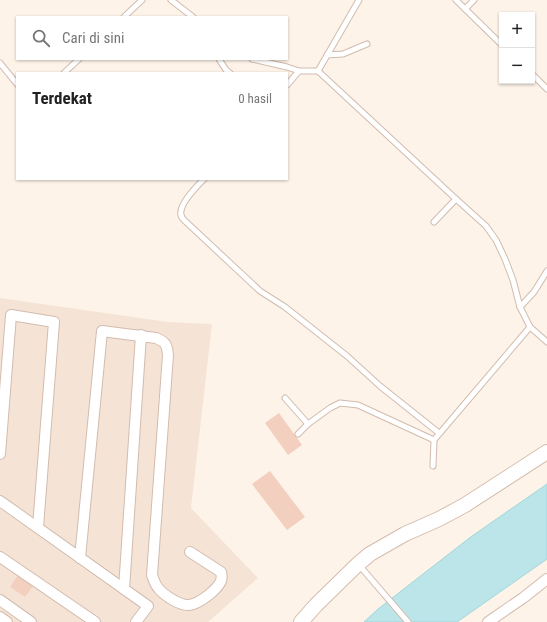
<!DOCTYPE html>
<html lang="id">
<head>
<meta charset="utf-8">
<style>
  :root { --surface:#fff; --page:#f2f2f2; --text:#222; --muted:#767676; --line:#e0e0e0 }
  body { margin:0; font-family:"Roboto Condensed",sans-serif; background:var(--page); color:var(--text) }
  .controls { position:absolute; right:12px; top:12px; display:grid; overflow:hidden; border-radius:0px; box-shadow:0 1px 3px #0004 }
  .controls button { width:36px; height:36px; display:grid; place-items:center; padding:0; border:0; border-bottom:1px solid var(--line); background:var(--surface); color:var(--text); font:20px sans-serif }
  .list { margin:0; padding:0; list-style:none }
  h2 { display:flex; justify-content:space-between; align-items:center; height:52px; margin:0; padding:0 16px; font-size:17px }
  h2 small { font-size:13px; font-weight:400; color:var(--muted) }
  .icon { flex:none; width:22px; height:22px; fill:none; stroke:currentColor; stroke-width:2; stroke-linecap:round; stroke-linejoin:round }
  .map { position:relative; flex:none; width:547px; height:622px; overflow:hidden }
  .search { position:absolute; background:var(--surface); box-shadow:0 1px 3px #0004; left:16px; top:16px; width:272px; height:44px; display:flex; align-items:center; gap:10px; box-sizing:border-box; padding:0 14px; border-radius:0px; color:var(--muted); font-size:15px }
  .panel { position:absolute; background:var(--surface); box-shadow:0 1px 3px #0004; left:16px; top:72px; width:272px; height:108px; border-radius:0px }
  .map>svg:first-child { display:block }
</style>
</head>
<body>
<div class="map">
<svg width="547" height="622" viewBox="0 0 547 622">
  <rect width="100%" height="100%" fill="#fdf3e8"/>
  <path fill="#f5e4d6" d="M0,298l168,24 44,2 -21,184 67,70 -50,44h-208z"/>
  <path fill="#bbe5e8" stroke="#a1d6da" d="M547,484v75l-90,63h-93l14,-13 94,-73z"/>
  <g fill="#f3cfbf">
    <path d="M279,413l23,32 -14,10 -23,-32z"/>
    <path d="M270,471l35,46 -18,13 -35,-46z"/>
    <path d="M18,575l15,11 -8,11 -15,-10z"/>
  </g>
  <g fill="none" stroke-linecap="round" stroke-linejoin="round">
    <g stroke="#d2bcaf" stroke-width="7">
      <g id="lane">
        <path d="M171,0l22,17"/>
        <path d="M456,0l46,45"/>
        <path d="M465,9l9,-9"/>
        <path d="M124,17l18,-17"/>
        <path d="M327,55l16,-1 24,-10"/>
        <path d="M219,59l7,11 4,3"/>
        <path d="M252,59l35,8 12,4"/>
        <path d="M0,63l17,21"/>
        <path d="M318,71l138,128"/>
        <path d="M64,73l15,-14"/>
        <path d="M532,74l15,15"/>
        <path d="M287,85l12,-14h19l41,-71"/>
        <path d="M204,179c-7,7 -22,23 -23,32 -1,4 1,7 3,9l76,71 25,16 62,49 33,30 59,47"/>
        <path d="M434,222l22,-23 30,27 10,14 9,19 8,21 7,27 10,20"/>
        <path d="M520,307l14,-15 13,-21"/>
        <path d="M285,398l23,26"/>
        <path d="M298,434l10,-10 22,-16 10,-5 18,2 76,35 96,-113 17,15"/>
        <path d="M433,466l1,-26"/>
        <path d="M359,565l49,57"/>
      </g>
    </g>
    <g stroke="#d2bcaf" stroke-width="12">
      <g id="street">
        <path d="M0,454l11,-139 43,7 -16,205"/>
        <path d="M0,501l148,105 -12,16"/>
        <path d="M0,557l95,65"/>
        <path d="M80,558l22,-227 54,7c10,4 11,7 12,17l-16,220c2,5 3,10 7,14 5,6 21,17 30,16 10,-1 28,-15 32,-24 1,-3 1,-5 0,-9l-31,-20"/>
        <path d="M124,589l17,-254"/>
        <path d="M0,600l31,22"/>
        <path d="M0,617l7,5"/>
        <path d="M488,622l35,-24 24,-19"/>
      </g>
    </g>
    <g stroke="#d5bcac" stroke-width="16">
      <path id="secondary" d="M301,622l15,-17 42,-41 12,-10 35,-20 34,-15 26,-14 82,-53"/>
    </g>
    <use href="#lane" stroke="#fff" stroke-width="5"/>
    <use href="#street" stroke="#fff" stroke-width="10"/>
    <use href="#secondary" stroke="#fff" stroke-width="14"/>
  </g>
</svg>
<div class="controls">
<button>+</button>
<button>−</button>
</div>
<div class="search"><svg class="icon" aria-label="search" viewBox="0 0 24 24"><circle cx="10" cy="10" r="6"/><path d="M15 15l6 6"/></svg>Cari di sini</div>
<section class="panel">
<h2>Terdekat<small>0 hasil</small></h2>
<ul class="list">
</ul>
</section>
</div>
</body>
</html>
